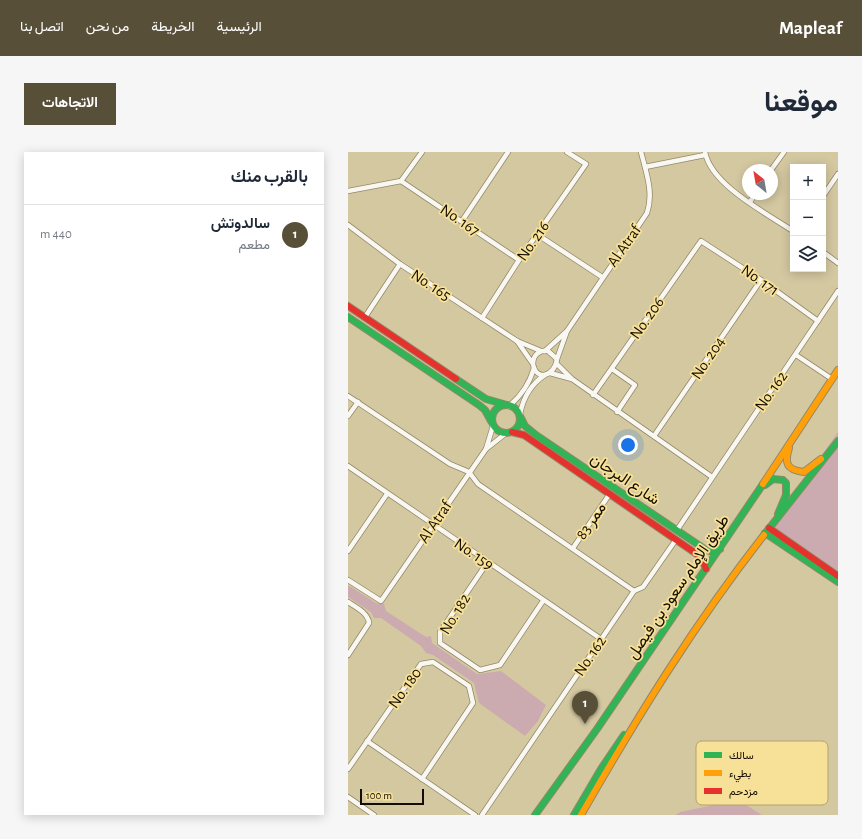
<!DOCTYPE html>
<html lang="ar">
<head>
<meta charset="utf-8">
<style>
  :root { --surface:#fff; --page:#f6f6f7; --text:#1f2937; --muted:#747a83; --line:#e0e1e3; --accent:#584f38 }
  body { margin:0; font-family:"Alegreya Sans",Vazirmatn,sans-serif; background:var(--page); color:var(--text); direction:rtl }
  .controls { position:absolute; right:12px; top:12px; display:grid; overflow:hidden; border-radius:0px; box-shadow:0 2px 10px #0003 }
  .controls button { width:36px; height:36px; display:grid; place-items:center; padding:0; border:0; border-bottom:1px solid var(--line); background:var(--surface); color:var(--text); font:20px sans-serif }
  .compass { position:absolute; left:394px; top:12px; width:36px; height:36px; border-radius:50%; background:var(--surface); box-shadow:0 2px 10px #0003; rotate:329deg }
  .scale { position:absolute; left:12px; bottom:10px; width:64px; box-sizing:border-box; padding-left:4px; border:2px solid #150e00; border-top:0; font-size:11px; line-height:14px; white-space:nowrap; color:#150e00; -webkit-text-stroke:3px #f7e198; paint-order:stroke }
  .you { position:absolute; left:280px; top:293px; width:14px; height:14px; margin:-10px; border:3px solid #fff; border-radius:50%; background:#1a73e8; box-shadow:0 0 0 6px #1a73e833 }
  .badge { display:grid; place-items:center; width:26px; height:26px; border-radius:50%; background:var(--accent); color:#fff; font-size:13px; font-weight:700 }
  .pin { position:absolute; translate:-50% -33px; filter:drop-shadow(0 1px 2px #0008) }
  .pin::after { content:''; position:absolute; top:21px; width:14px; height:12px; background:inherit; clip-path:polygon(0 0,100% 0,50% 100%) }
  .list { margin:0; padding:0; list-style:none }
  h2 { display:flex; justify-content:space-between; align-items:center; height:52px; margin:0; padding:0 16px; font-size:17px }
  h2 small { font-size:13px; font-weight:400; color:var(--muted) }
  .list li { display:grid; grid-template-columns:26px 1fr auto; gap:12px; align-items:center; box-sizing:border-box; height:60px; padding:0 16px; border-top:1px solid var(--line) }
  .list b { display:block; font-size:15px; white-space:nowrap }
  .list p { margin:0; font-size:13px; white-space:nowrap; color:var(--muted) }
  .list em { font-size:13px; font-style:normal; color:var(--muted) }
  .icon { flex:none; width:22px; height:22px; fill:none; stroke:currentColor; stroke-width:2; stroke-linecap:round; stroke-linejoin:round }
  .map { position:relative; flex:none; width:490px; height:663px; overflow:hidden; direction:ltr; border-radius:0px }
  header { display:flex; align-items:center; gap:24px; box-sizing:border-box; height:56px; padding:0 20px; background:var(--accent); color:#fff }
  header strong { font-size:19px }
  nav { display:flex; gap:22px; margin-inline-start:auto; font-size:14px }
  .intro { display:flex; align-items:center; justify-content:space-between; box-sizing:border-box; height:96px; padding:0 24px }
  h1 { margin:0; font-size:28px }
  .button { padding:10px 18px; border-radius:0px; background:var(--accent); color:#fff; font-size:14px; font-weight:700 }
  main { display:flex; gap:24px; padding:0 24px }
  aside { flex:1; background:var(--surface); border-radius:0px; box-shadow:0 2px 10px #0003 }
  .map>svg:first-child { display:block }
</style>
</head>
<body>
<header>
<strong>Mapleaf</strong>
<nav><a>الرئيسية</a><a>الخريطة</a><a>من نحن</a><a>اتصل بنا</a></nav>
</header>
<div class="intro"><h1>موقعنا</h1><a class="button">الاتجاهات</a></div>
<main>
<div class="map">
<svg width="490" height="663" viewBox="0 0 490 663">
  <rect width="100%" height="100%" fill="#d4c8a1"/>
  <g fill="#ccabb0">
    <path d="M490,280v140l-66,-44z"/>
    <path d="M0,433l28,18 8,1 2,7 40,26 5,-1 1,7 45,31 24,-3 45,34 -8,16 -13,15 -46,-33 -5,-20 -41,-28 -7,-2 -5,-7 -40,-28h-7l-3,-6 -23,-15z"/>
    <path d="M390,648l24,15h-86l4,-3z"/>
  </g>
  <g fill="none" stroke-linecap="round" stroke-linejoin="round">
    <g stroke="#938969" stroke-width="6">
      <g id="street">
        <path d="M357,0c6,33 61,61 88,79"/>
        <path d="M297,15l60,-12"/>
        <path d="M423,18l13,-18"/>
        <path d="M53,29l118,79"/>
        <path d="M0,39l53,-10 21,-29"/>
        <path d="M475,44l15,-22"/>
        <path d="M402,50l5,-8"/>
        <path d="M114,69l46,-69"/>
        <path d="M0,73l52,39 117,77"/>
        <path d="M190,83l64,42"/>
        <path d="M475,100l15,11"/>
        <path d="M17,165l35,-53"/>
        <path d="M134,166l37,-58 67,-96 -19,-12"/>
        <path d="M219,179l80,-118c7,-20 -1,-41 -6,-61"/>
        <path d="M197,199l22,-20 -10,28"/>
        <path d="M448,203l36,24"/>
        <path d="M208,211l15,15"/>
        <path d="M185,212c0,-9 6,-14 15,-13l9,8c-2,17 -21,23 -24,5l-16,-23 24,10"/>
        <path d="M264,217l23,16 -18,27"/>
        <path d="M202,221l22,6 140,98"/>
        <path d="M245,243l108,-154 60,39 57,41"/>
        <path d="M0,244l102,68 19,8 9,12 156,107"/>
        <path d="M161,254c12,-10 21,-24 25,-38"/>
        <path d="M172,262c3,-15 11,-30 25,-39"/>
        <path d="M0,264l10,-14"/>
        <path d="M145,274l-7,23 19,-15"/>
        <path d="M306,284l107,-156"/>
        <path d="M0,314l253,173"/>
        <path d="M329,378l161,-239"/>
        <path d="M225,396l36,-53"/>
        <path d="M0,399l39,-57"/>
        <path d="M139,411l-47,69v11l40,27 20,-5 43,-64"/>
        <path d="M0,428l33,21 105,-152"/>
        <path d="M0,450c8,5 20,11 21,21l-21,32"/>
        <path d="M19,589l108,74"/>
        <path d="M0,617l73,-105 12,-2 36,24 4,17 -51,76"/>
        <path d="M0,645l26,18"/>
        <path d="M134,663l152,-224 9,-4 32,-46"/>
      </g>
    </g>
    <g stroke="#938969" stroke-width="8">
      <g id="fast">
        <path d="M0,165l131,88 6,5 6,11"/>
        <path d="M108,227l30,20 21,6"/>
        <circle cx="158" cy="267" r="14"/>
        <path d="M173,266l4,8 11,9 170,115 7,2 7,-3"/>
        <path d="M417,333l8,-6 10,1 3,3v12l-8,19"/>
        <path d="M417,381l73,49"/>
        <path d="M416,383l74,-94"/>
        <path d="M187,663l62,-86 166,-245"/>
        <path d="M226,663l27,-46 23,-34"/>
      </g>
    </g>
    <g stroke="#938969" stroke-width="8">
      <g id="slow">
        <path d="M441,296c-5,16 -2,22 15,24l17,-13"/>
        <path d="M415,332l75,-114"/>
        <path d="M233,663c55,-96 114,-192 183,-280"/>
      </g>
    </g>
    <g stroke="#938969" stroke-width="8">
      <g id="jam">
        <path d="M0,154l108,73"/>
        <path d="M164,280l12,3 177,122 5,12"/>
        <path d="M421,376l69,48"/>
      </g>
    </g>
    <use href="#street" stroke="#f9f7f1" stroke-width="4.5"/>
    <use href="#fast" stroke="#30b455" stroke-width="6"/>
    <use href="#slow" stroke="#ff9f0a" stroke-width="6"/>
    <use href="#jam" stroke="#e5322d" stroke-width="6"/>
  </g>
  <g text-anchor="middle" dominant-baseline="central" stroke-width="3.5" stroke-linejoin="round" paint-order="stroke">
    <g font-size="16" fill="#150e00" stroke="#f7e198">
      <text transform="translate(112 68) rotate(34)">No. 167</text>
      <text transform="translate(185 89) rotate(-55)">No. 216</text>
      <text transform="translate(276 94) rotate(-55)">Al Atraf</text>
      <text transform="translate(412 128) rotate(35)">No. 171</text>
      <text transform="translate(83 133) rotate(33)">No. 165</text>
      <text transform="translate(299 166) rotate(-55)">No. 206</text>
      <text transform="translate(360 206) rotate(-56)">No. 204</text>
      <text transform="translate(423 239) rotate(-55)">No. 162</text>
      <text transform="translate(277 327) rotate(34)">شارع البرجان</text>
      <text transform="translate(243 369) rotate(-56)">ممر 83</text>
      <text transform="translate(87 370) rotate(-56)">Al Atraf</text>
      <text transform="translate(126 402) rotate(34)">No. 159</text>
      <text transform="translate(330 435) rotate(-56)">طريق الإمام سعود بن فيصل</text>
      <text transform="translate(107 462) rotate(-59)">No. 182</text>
      <text transform="translate(242 504) rotate(-56)">No. 162</text>
      <text transform="translate(57 536) rotate(-55)">No. 180</text>
    </g>
  </g>
  <rect x="348" y="589" width="132" height="64" rx="6" fill="#f7e198" stroke="#b3a26a" stroke-width="1"/>
  <rect x="356" y="600" width="18" height="6" fill="#30b455"/>
  <rect x="356" y="618" width="18" height="6" fill="#ff9f0a"/>
  <rect x="356" y="636" width="18" height="6" fill="#e5322d"/>
  <g font-size="11" fill="#150e00">
    <text x="381" y="607">سالك</text>
    <text x="381" y="625">بطيء</text>
    <text x="381" y="643">مزدحم</text>
  </g>
</svg>
<div class="controls">
<button>+</button>
<button>−</button>
<button><svg class="icon" aria-label="layers" viewBox="0 0 24 24"><path d="M12 4l9 5-9 5-9-5zM3 14l9 5 9-5"/></svg></button>
</div>
<svg class="compass" viewBox="-18 -18 36 36"><path d="M0-13l5 13h-10z" fill="#e53935"/><path d="M0 13l5-13h-10z" fill="#747a83"/></svg>
<div class="scale">100 m</div>
<div class="you"></div>
<div class="pin badge" style="left:237px;top:572px">1</div>
</div>
<aside>
<h2>بالقرب منك<small></small></h2>
<ul class="list">
<li><span class="badge">1</span><div><b>سالدوتش</b><p>مطعم</p></div><em>440 m</em></li>
</ul>
</aside>
</main>
</body>
</html>
